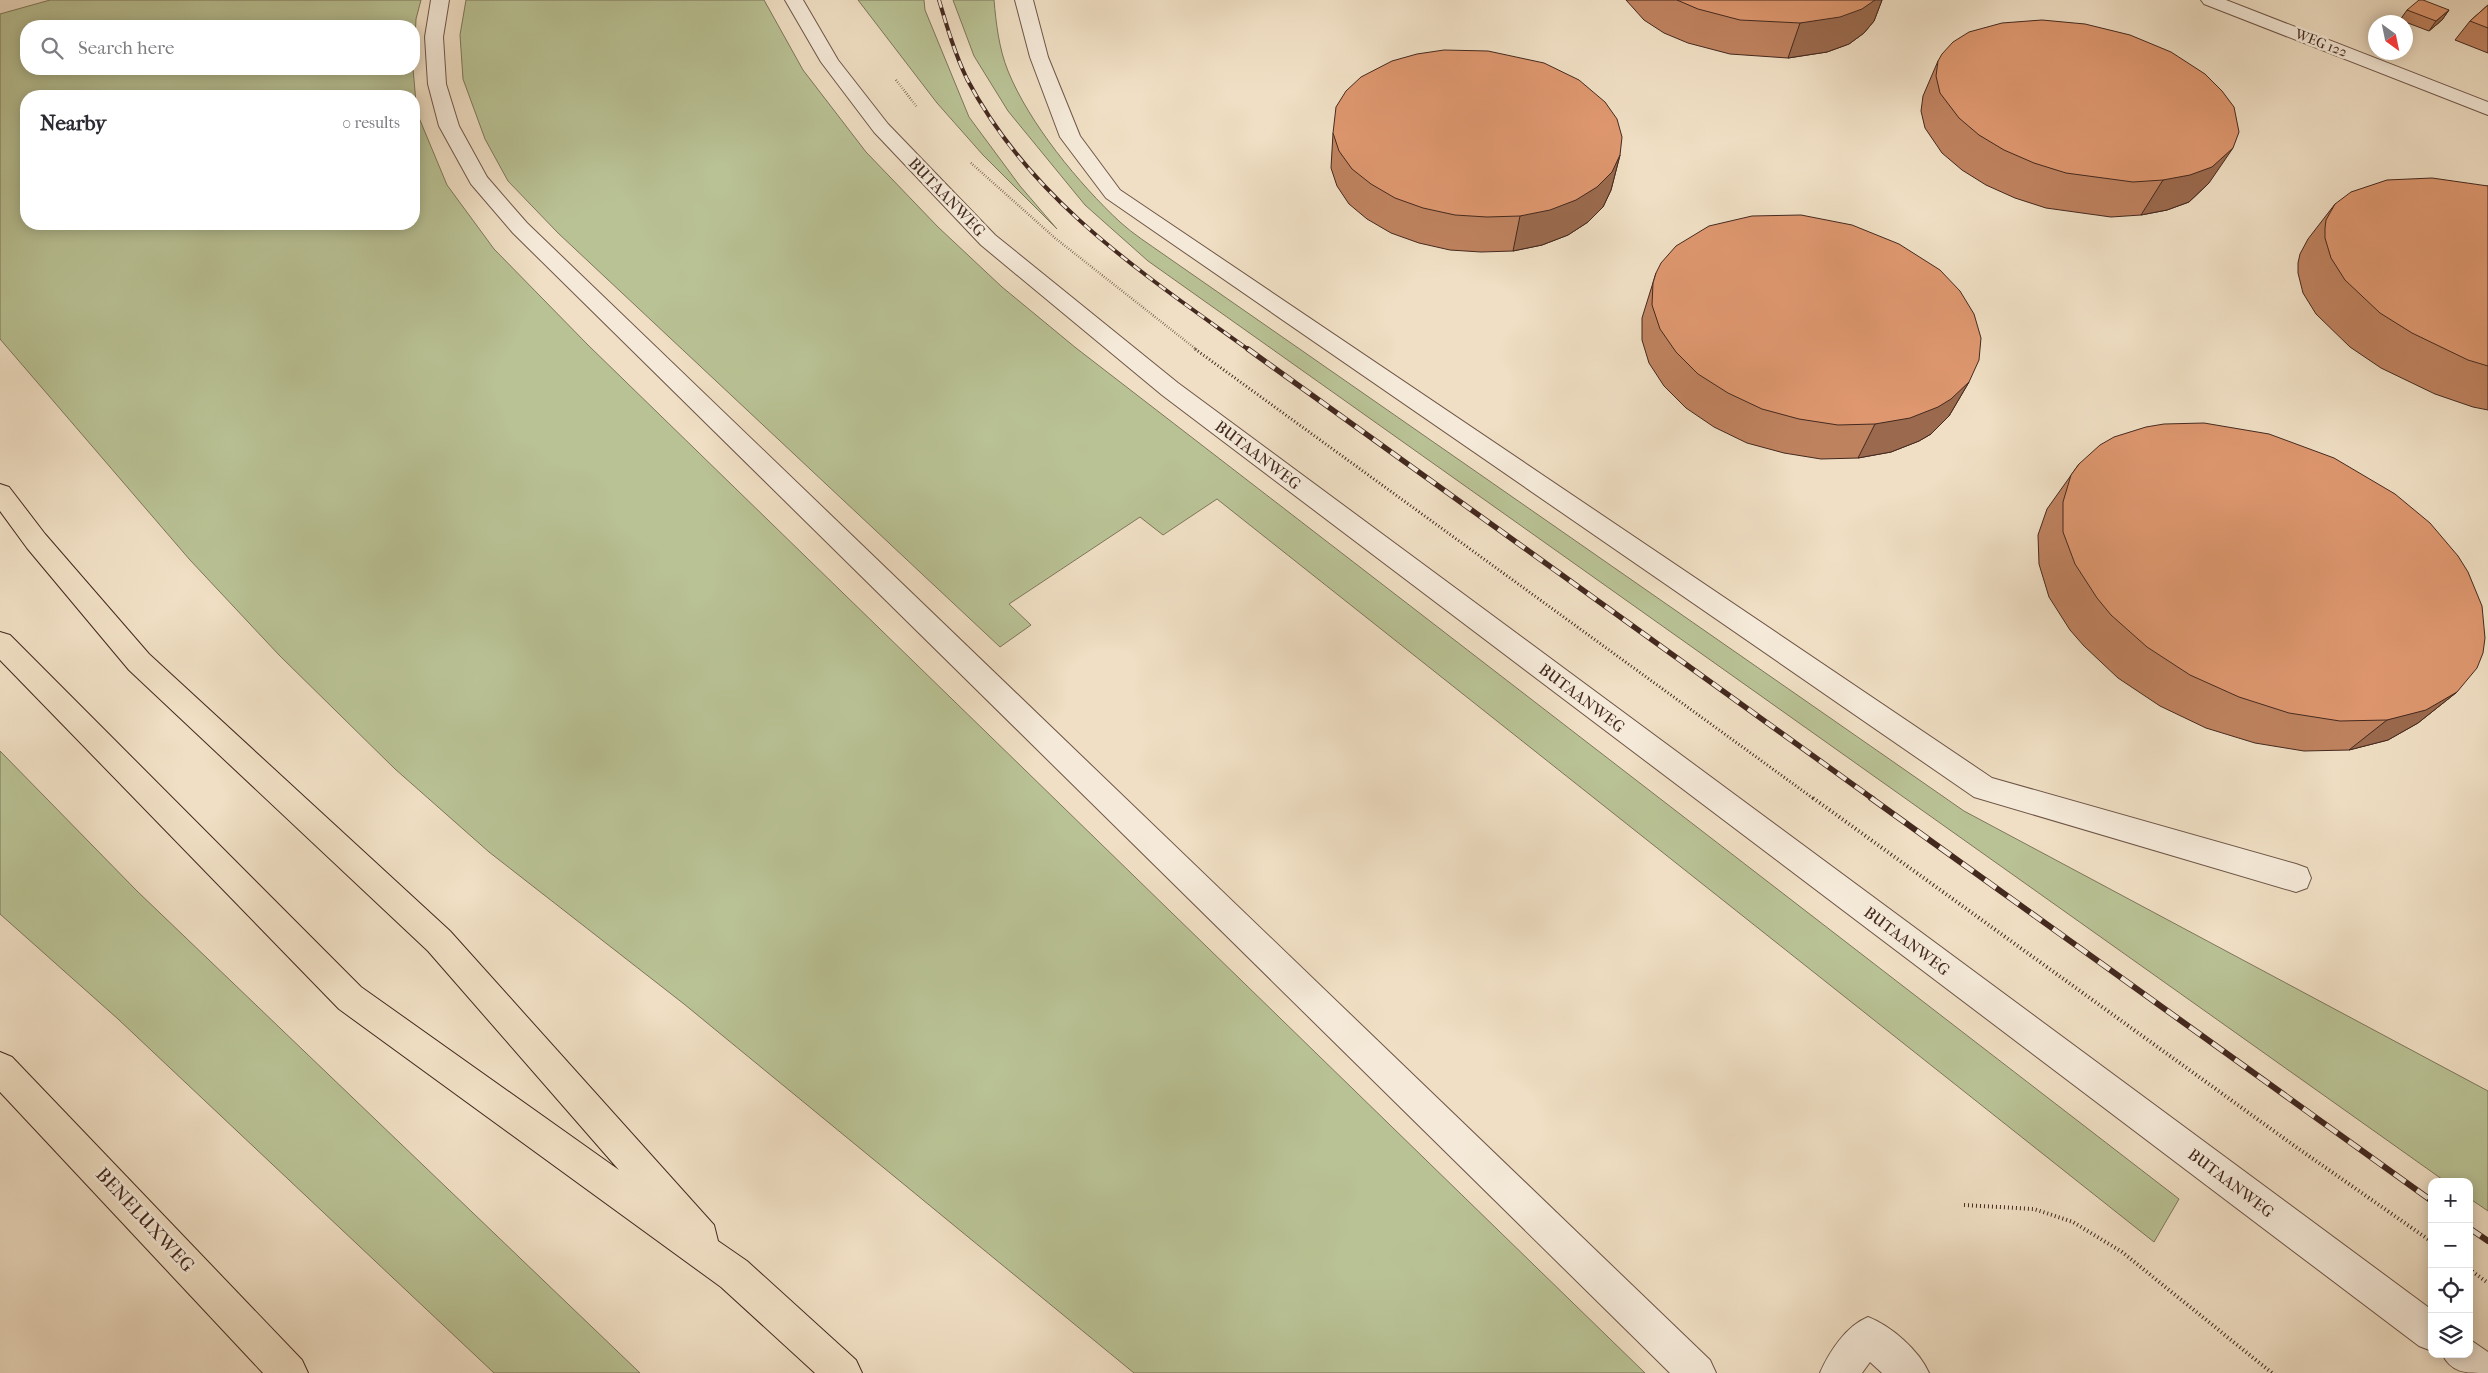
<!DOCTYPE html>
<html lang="en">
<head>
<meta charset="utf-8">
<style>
  :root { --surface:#fff; --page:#f7f7f7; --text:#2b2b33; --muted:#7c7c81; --line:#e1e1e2 }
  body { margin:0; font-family:"IM FELL French Canon",serif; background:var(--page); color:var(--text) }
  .controls { position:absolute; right:15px; bottom:15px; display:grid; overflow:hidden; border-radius:10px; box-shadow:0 2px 12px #0003 }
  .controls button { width:45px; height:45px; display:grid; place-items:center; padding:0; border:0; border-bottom:1px solid var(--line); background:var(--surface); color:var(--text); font:25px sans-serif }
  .compass { position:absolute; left:2368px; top:15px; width:45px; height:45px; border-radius:50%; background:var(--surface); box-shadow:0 2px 12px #0003; rotate:147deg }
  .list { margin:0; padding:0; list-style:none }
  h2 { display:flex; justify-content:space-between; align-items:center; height:65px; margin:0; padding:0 20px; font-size:21px }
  h2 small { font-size:16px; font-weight:400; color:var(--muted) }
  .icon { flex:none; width:28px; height:28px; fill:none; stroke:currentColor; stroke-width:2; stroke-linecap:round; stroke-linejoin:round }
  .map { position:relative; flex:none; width:2488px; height:1373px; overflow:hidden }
  .search { position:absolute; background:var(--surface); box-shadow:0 2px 12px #0003; left:20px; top:20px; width:400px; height:55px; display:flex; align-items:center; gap:12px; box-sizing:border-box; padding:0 18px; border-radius:20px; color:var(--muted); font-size:19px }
  .panel { position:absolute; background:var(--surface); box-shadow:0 2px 12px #0003; left:20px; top:90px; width:400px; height:140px; border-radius:20px }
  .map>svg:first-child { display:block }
</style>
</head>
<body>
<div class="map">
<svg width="2488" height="1373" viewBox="0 0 2488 1373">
  <rect width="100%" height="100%" fill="#f0dfc4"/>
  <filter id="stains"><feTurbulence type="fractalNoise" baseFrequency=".004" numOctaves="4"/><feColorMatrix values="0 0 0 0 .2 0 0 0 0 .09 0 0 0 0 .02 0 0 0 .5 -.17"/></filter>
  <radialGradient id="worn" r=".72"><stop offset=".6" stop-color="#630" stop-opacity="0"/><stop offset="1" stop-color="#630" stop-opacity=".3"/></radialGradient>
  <g fill="#b9c295" stroke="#7e765a" fill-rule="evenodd">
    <path d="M50,0h371l-5,19 -2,39v-32h-388v43h387l4,44 30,72 47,64 94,96 1057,1028h-511l-450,-369 -195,-152 -94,-83 -116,-114 -89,-95 -190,-221v-325zM414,96v128h-388v-128z"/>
    <path d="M466,0h298l39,70 63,82 72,75 64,60 74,61 1103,851 -25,43 -937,-743 -54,36 -23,-18 -131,87 22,21 -31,22 -442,-414 -50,-52 -23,-42 -22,-60 -3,-44z"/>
    <path d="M858,0h66l1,10 44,107 51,69 37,43 -74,-74 -46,-52z"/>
    <path d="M953,0h41c2,23 5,49 14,71 21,52 71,113 112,151 13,12 29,22 43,32l801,557 524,280v120l-19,-13v-16h-23l-1298,-921 -63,-56 -77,-94 -34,-55z"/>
    <path d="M0,751l137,140 503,482h-146l-376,-354 -118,-105z"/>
  </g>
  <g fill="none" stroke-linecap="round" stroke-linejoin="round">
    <g stroke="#6f5648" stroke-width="2">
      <g id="minor">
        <path d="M431,0h18l-6,37 3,47 13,42 28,51 40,46 1183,1137 6,13h-46l-1157,-1140 -42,-49 -32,-58 -11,-42 -3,-47z"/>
        <path d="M785,0h18l35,60 50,64 107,111 183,148 1254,927v41l-13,-5 -1257,-951 -181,-150 -107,-113 -53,-70z"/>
        <path d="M1015,0h18l15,57 32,79 40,54 872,588 304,86 11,4 4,10 -4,10 -11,4 -322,-95 -868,-599 -46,-61 -30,-80z"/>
        <path d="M2201,0h25l262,102v13l-284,-111z"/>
        <path d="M1868,1317c23,9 51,33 61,56h-47l-12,-11 -8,11h-42c9,-21 26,-47 48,-56z"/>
        <path d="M2469,1339l19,13v21c-24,0 -36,0 -46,-19h27z"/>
      </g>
    </g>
    <g stroke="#44291f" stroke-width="2">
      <g id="highway">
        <path d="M0,484l9,3 36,47 104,120 301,277 264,294 4,16 29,20 109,99 6,13h-47l-94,-86 -382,-278 -339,-349v-28l10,3 351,352 258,183 -191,-219 -299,-281 -102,-122 -27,-37z"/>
        <path d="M0,1052l12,5 290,303 6,13h-45l-263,-281z"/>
      </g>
    </g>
    <g stroke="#44291f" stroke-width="2.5" stroke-dasharray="0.5 2" stroke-linecap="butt">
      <path d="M896,80l21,27"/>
      <path d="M971,163l84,75 142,112"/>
    </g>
    <path stroke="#44291f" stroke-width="3" stroke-dasharray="1 2.5" stroke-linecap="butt" d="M1195,349l619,450"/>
    <g stroke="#44291f" stroke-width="4" stroke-dasharray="1 3" stroke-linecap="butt">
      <path d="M1813,798l483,349 136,95"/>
      <path d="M1964,1205l70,4 39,13 49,30 150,121"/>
      <path d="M2469,1269l19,14"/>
    </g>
    <use href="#minor" fill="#f5ead9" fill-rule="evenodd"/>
    <use href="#highway" fill="#f0dfc4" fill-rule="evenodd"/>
    <g stroke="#44291f" stroke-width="4">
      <path id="rail-far2" d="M939,0c8,27 16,54 28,79 64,122 174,193 282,271"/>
    </g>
    <g stroke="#44291f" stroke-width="5.5">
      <path id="rail-far1" d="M1248,349l625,450"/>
    </g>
    <g stroke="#44291f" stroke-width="6">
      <g id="rail">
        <path d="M1871,798l561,403"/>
        <path d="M2469,1228l19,13"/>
      </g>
    </g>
    <use href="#rail-far2" stroke="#f5ead9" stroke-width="2.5" stroke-dasharray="8" stroke-linecap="butt"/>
    <use href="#rail-far1" stroke="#f5ead9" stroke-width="4" stroke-dasharray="11" stroke-linecap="butt"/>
    <use href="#rail" stroke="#f5ead9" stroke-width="4.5" stroke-dasharray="14" stroke-linecap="butt"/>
  </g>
  <g fill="#bf825f" stroke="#44291f">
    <path d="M1626,0h256l-8,21 -10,12 -15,11 -22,8 -39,6 -58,-4 -42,-11 -24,-10 -20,-13z"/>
    <path d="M2488,5v48l-33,-13 15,-19z"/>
    <path d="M2407,10h42l-7,10 -13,11 -29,-11z"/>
    <path d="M1938,61l271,122 -20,19 -22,8 -26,5 -30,2 -65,-9 -31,-10 -29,-13 -24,-15 -20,-17 -17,-25 -4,-17 2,-15z"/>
    <path d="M1333,133l287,22 -9,35 -8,17 -15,15 -20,13 -26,10 -29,6 -32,1 -31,-2 -31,-7 -28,-10 -24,-14 -18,-15 -12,-18 -6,-18z"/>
    <path d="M2488,186v224l-15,-3 -38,-13 -54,-26 -31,-21 -34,-33 -13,-21 -5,-20v-10l2,-9 8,-15 27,-35z"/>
    <path d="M1656,273l313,109 -20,34 -18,18 -12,7 -28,11 -33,6 -37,1 -37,-6 -37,-10 -33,-16 -28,-19 -22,-22 -15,-23 -7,-23v-22z"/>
    <path d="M2079,464l378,228 -39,31 -30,17 -39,10 -45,1 -49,-8 -49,-15 -46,-22 -42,-28 -34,-32 -14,-16 -21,-33 -10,-33 -1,-29 9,-26z"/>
  </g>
  <g fill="#9b6a4e" stroke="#44291f">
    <path d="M1875,0h7l-8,21 -10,12 -15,11 -22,8 -39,6 12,-35z"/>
    <path d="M2449,10l-7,10 -13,11 7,-10z"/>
    <path d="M2233,148l-24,35 -20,19 -22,8 -26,5 22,-35z"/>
    <path d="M1620,155l-9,35 -8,17 -15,15 -20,13 -26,10 -29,6 7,-35z"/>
    <path d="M1969,382l-20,34 -18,18 -12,7 -28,11 -33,6 17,-34z"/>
    <path d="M2457,692l-39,31 -30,17 -39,10 38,-30z"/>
  </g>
  <g fill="#de976f" stroke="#44291f">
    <path d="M1677,0h198l-13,9 -22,8 -40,6 -60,-3 -42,-11z"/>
    <path d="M2419,0h4l26,10 -13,11 -29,-11z"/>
    <path d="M2488,5v23l-18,-7z"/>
    <path d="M2042,20l43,4 45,11 41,17 34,22 17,17 12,16 5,25 -6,16 -21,19 -22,8 -27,5 -30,2 -67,-9 -32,-10 -30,-13 -25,-15 -20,-17 -19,-25 -4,-17 2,-15 4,-7 11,-12 16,-10 33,-9z"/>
    <path d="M1444,50l44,1 56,12 35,17 26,22 12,17 5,18 -2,18 -8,17 -15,15 -21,13 -26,10 -30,6 -33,1 -32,-2 -32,-7 -28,-10 -24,-14 -19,-15 -13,-18 -6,-18 3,-26 10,-16 15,-14 31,-16 25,-7z"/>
    <path d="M2432,178l56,8v180l-20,-6 -56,-27 -32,-20 -35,-33 -14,-22 -6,-20v-10l1,-8 9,-16 16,-12 36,-12z"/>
    <path d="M1801,215l51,10 47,19 41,26 20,21 14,23 7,24 -2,22 -10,22 -18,17 -13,8 -28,11 -35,6 -37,1 -39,-6 -37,-10 -34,-16 -30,-19 -22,-22 -16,-23 -8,-24 1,-22 3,-10 5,-10 15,-17 33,-20 43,-10z"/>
    <path d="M2204,423l65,11 65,24 61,36 35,29 28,33 10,16 14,34 3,32 -2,15 -6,15 -20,24 -31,18 -39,10 -47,1 -51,-8 -50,-16 -49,-22 -43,-28 -36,-32 -14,-17 -22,-34 -12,-32v-30l8,-27 8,-11 21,-19 14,-8 32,-10 18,-3z"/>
  </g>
  <g text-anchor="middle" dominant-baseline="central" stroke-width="5" stroke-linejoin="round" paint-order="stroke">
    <g font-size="14" fill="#44291f" stroke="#f5ead9">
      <text transform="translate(2321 43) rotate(21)">WEG 122</text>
    </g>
    <g font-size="16" fill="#44291f" stroke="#f5ead9">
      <text transform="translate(947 197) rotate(46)">BUTAANWEG</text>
      <text transform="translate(1258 455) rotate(37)">BUTAANWEG</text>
      <text transform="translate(1582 698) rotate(37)">BUTAANWEG</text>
      <text transform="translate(1907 941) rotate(37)">BUTAANWEG</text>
      <text transform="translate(2231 1183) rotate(37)">BUTAANWEG</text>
    </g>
    <g font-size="19" fill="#44291f" stroke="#f5ead9">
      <text transform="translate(145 1220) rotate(47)">BENELUXWEG</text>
    </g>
  </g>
  <rect width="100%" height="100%" filter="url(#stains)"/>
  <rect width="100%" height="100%" fill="url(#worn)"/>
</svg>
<div class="controls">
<button>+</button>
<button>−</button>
<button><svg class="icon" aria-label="locate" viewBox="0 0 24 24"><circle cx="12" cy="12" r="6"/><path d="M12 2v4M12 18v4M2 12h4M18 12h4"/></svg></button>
<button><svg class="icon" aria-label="layers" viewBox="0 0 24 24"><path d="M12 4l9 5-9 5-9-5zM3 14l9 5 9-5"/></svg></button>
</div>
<svg class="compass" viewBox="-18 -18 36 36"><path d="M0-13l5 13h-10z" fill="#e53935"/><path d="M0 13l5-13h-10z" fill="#7c7c81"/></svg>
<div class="search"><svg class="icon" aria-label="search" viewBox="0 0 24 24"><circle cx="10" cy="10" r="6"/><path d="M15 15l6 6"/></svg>Search here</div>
<section class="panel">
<h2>Nearby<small>0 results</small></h2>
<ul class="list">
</ul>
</section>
</div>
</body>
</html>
